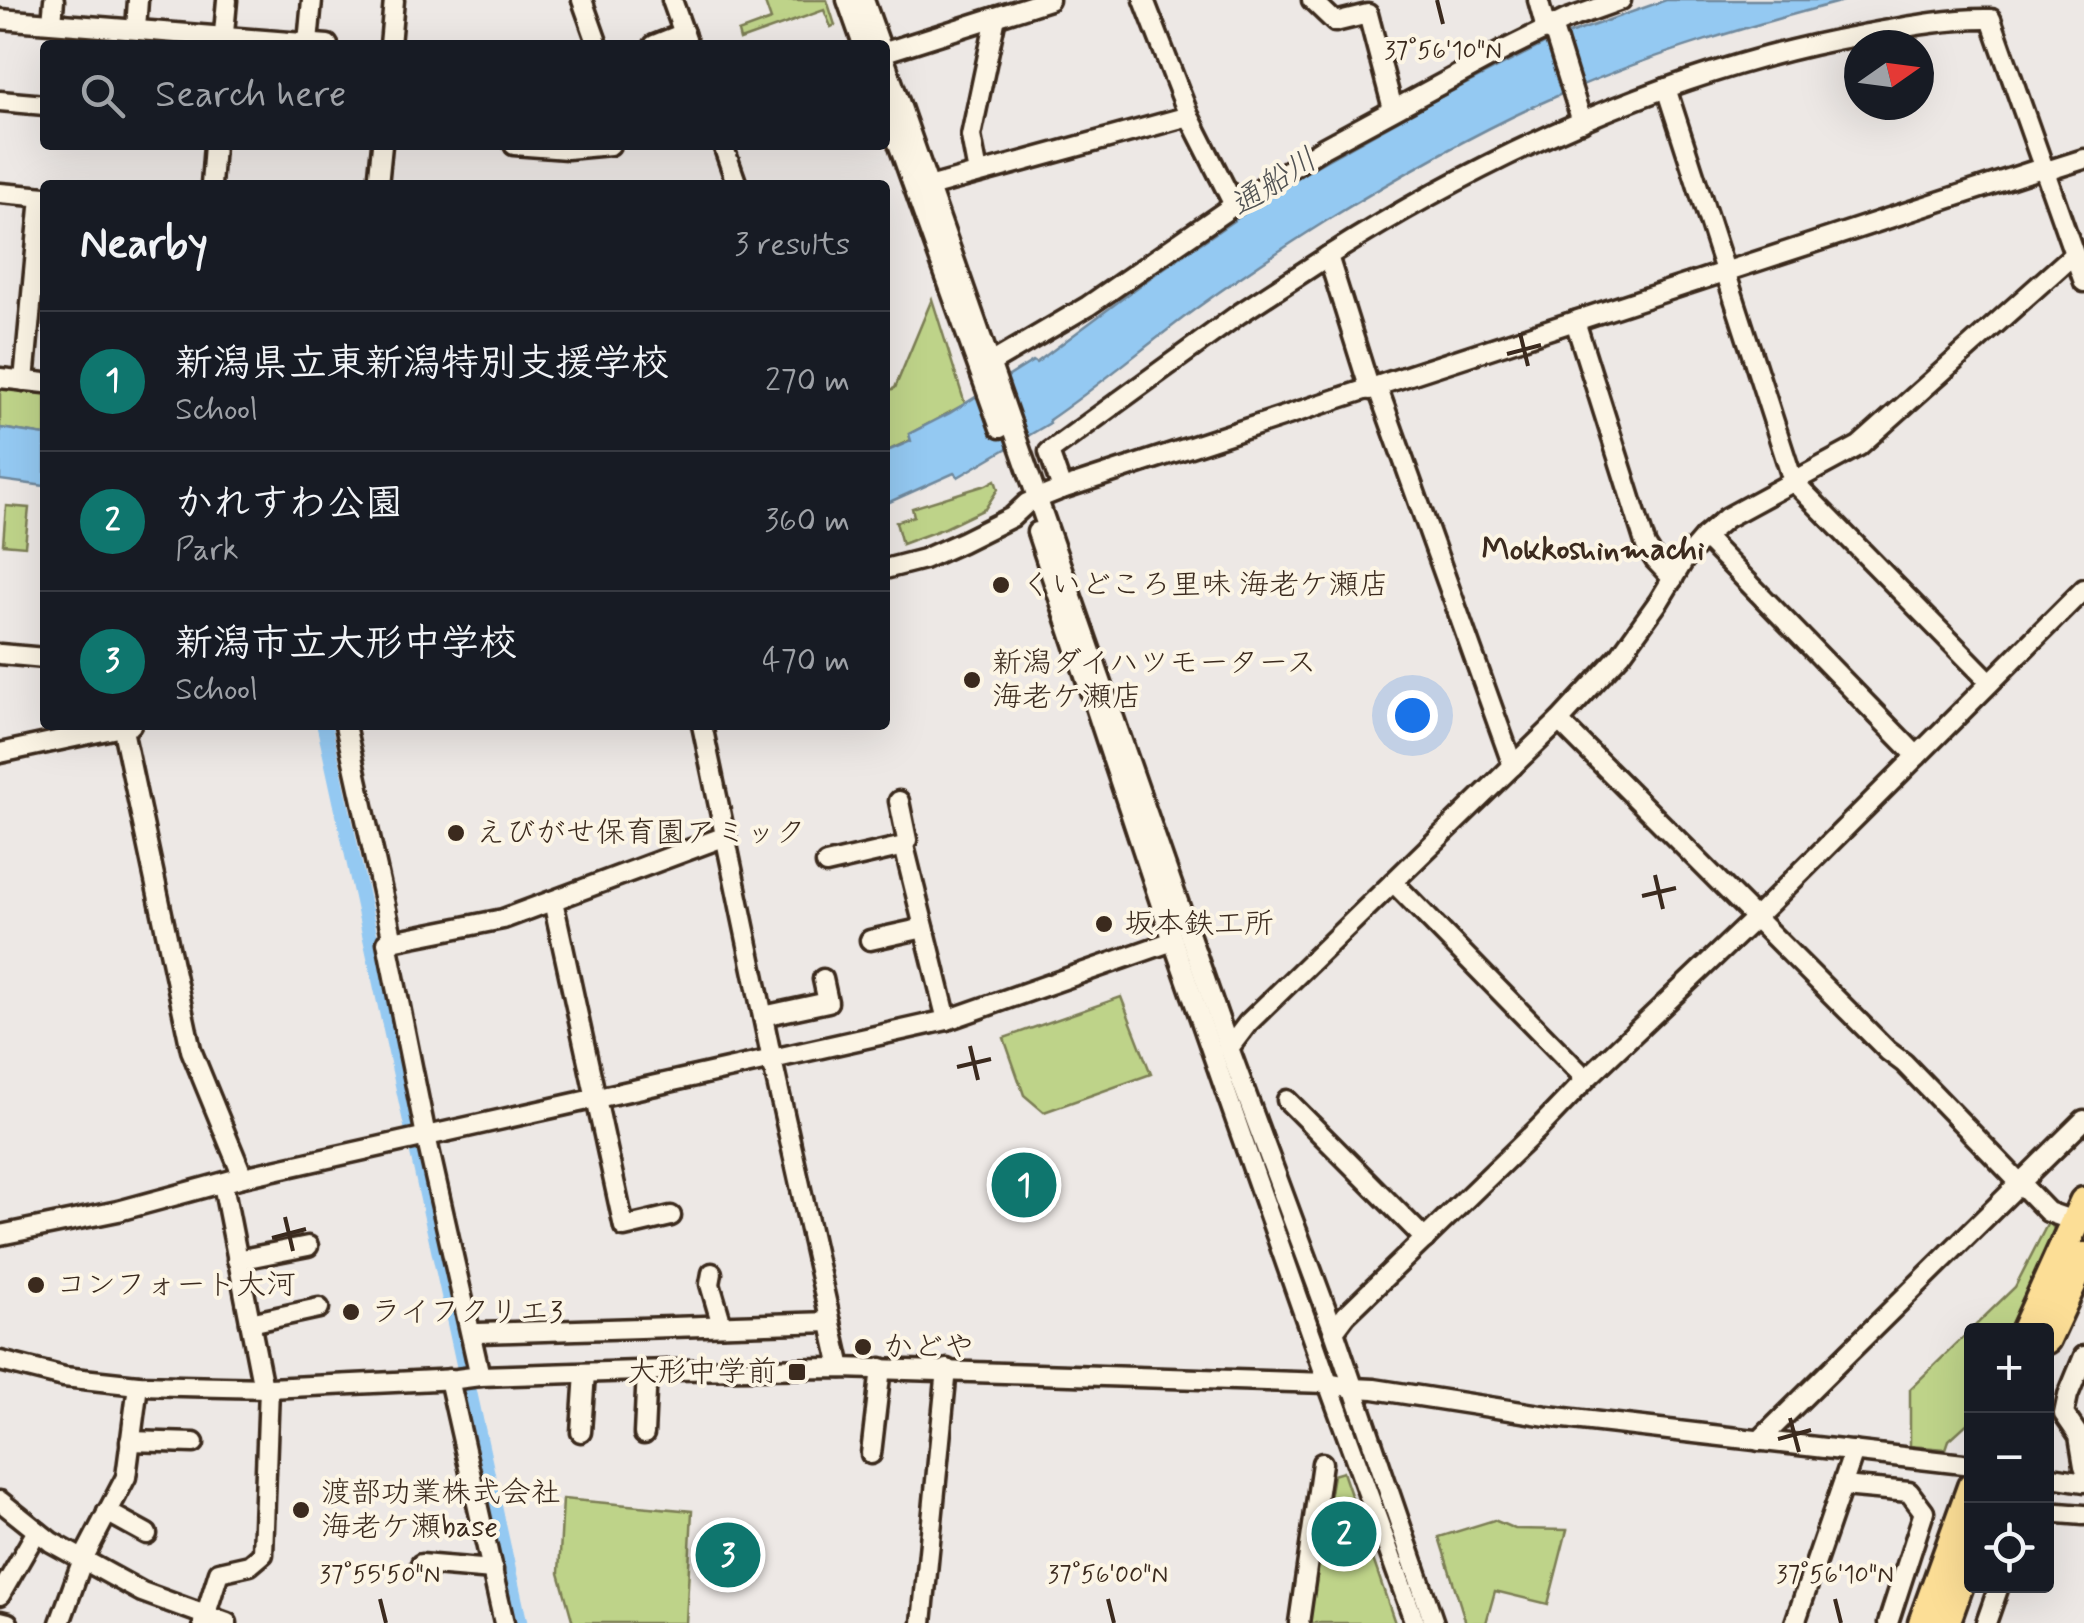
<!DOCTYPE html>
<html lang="en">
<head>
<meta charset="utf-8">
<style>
  :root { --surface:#171b24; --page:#242831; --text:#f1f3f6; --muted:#9ea1a6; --line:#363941; --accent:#0f766e }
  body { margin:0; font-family:Mynerve,"Klee One",sans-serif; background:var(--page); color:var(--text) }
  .controls { position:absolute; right:30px; bottom:30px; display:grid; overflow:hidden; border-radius:10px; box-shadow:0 10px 40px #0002 }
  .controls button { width:90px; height:90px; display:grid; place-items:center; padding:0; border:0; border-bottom:2px solid var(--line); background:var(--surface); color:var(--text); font:50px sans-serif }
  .compass { position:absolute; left:1844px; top:30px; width:90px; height:90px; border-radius:50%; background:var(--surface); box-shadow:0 10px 40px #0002; rotate:76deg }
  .you { position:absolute; left:1412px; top:715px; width:35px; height:35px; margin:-25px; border:8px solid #fff; border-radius:50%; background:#1a73e8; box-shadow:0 0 0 15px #1a73e833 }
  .badge { display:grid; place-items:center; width:65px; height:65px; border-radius:50%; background:var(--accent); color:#fff; font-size:32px; font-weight:700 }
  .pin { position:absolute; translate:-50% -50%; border:5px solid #fff; box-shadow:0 2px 10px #0006 }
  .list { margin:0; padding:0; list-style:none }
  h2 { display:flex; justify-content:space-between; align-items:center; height:130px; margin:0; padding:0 40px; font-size:42px }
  h2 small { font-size:32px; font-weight:400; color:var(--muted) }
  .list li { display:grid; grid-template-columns:65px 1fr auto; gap:30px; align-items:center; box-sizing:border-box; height:140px; padding:0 40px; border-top:2px solid var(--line) }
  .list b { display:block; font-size:38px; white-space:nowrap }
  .list p { margin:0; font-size:32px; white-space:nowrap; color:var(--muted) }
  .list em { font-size:32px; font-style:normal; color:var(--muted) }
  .icon { flex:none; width:55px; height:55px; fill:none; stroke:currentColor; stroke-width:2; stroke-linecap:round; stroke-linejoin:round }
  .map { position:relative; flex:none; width:2084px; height:1623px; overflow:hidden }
  .search { position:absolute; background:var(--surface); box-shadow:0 10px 40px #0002; left:40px; top:40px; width:850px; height:110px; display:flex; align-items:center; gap:25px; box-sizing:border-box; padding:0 35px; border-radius:10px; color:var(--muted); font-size:38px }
  .panel { position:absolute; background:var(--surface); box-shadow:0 10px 40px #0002; left:40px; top:180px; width:850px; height:550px; border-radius:10px }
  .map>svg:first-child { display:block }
</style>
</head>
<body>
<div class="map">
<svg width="2084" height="1623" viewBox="0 0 2084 1623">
  <rect width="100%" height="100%" fill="#ede8e5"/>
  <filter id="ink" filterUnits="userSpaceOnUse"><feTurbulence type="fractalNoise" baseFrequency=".01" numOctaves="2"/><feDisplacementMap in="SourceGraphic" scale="20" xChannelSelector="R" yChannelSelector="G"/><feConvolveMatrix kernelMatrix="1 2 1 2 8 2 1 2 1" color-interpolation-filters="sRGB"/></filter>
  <g filter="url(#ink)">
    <g fill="#bed389" stroke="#7c7e54" stroke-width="2.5">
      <path d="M764,0h63l8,25 -4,2 -7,-17 -84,30 -2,-8 33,-12z"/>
      <path d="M932,299l33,105 -56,30 2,6 -26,12v-60l10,-4z"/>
      <path d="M0,379l45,5v51l-45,-7z"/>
      <path d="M995,480l3,9 -13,20 -40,19 -43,16 -6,-22 18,-6 -2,-8 74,-23z"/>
      <path d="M6,506l23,2 -4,38 -22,-2z"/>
      <path d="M1121,997l30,77 -107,38 -20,-17 -20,-57z"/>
      <path d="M2049,1221l7,11 -40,98h-44l-1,90 -22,20 -3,9 -36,-3v-57l105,-102z"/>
      <path d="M1343,1472l52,151h-87l25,-148z"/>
      <path d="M563,1499l129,12 -6,112h-113l-14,-50z"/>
      <path d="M1494,1520l21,9 52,1 -19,74 -53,-13 -9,32h-20l-27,-86z"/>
    </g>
    <g fill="#94c9f2" stroke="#70899d" stroke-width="2.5">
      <path d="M1666,0h181c-95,25 -190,52 -281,92 -81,35 -164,82 -240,129 -45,28 -89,58 -132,89 -49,36 -95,76 -145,110l1,3 -92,54 -4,-4 -69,31v-52l26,-11 -2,-7 41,-21 83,-52 3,2 118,-88 148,-101 137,-76 113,-58z"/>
      <path d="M0,428l45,7v51l-45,-6z"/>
    </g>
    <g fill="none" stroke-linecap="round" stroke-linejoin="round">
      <path stroke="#94c9f2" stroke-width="15" d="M324,725l196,898"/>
      <g stroke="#3b2a1e" stroke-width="25">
        <g id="minor">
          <path d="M582,0l16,45"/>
          <path d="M672,0l16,45"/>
          <path d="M847,0l16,45"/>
          <path d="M864,0l16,45"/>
          <path d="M1144,0l45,116 45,89 89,-57 181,-98 61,-30 56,-20"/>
          <path d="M1312,0l23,22 33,-8 25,95"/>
          <path d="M1538,0l8,29 9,6 27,87"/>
          <path d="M0,19l328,26"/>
          <path d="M52,22l2,-22"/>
          <path d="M136,29l2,-29"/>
          <path d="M308,43l4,-43"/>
          <path d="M223,44l4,-44"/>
          <path d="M390,45l4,-45"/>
          <path d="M654,45l30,-12"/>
          <path d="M885,52l164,-52"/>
          <path d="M885,61l344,987 105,283 100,292"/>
          <path d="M1666,88l127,393 197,201"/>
          <path d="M0,101l45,4"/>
          <path d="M885,107l115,321"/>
          <path d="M514,145l53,4 43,-4"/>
          <path d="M723,145l14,40"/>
          <path d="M2046,171l38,-12"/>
          <path d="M978,173l-7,-37 25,-119"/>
          <path d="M211,185l3,-40"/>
          <path d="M378,185l4,-40"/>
          <path d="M929,187l260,-71"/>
          <path d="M0,193l45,4"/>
          <path d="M1575,321l71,225 9,14 18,19"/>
          <path d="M991,363l97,-57 146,-101"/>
          <path d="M0,378l45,5"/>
          <path d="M24,381l17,-184"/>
          <path d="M1377,386l136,380"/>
          <path d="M1370,390l-42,-134c161,-102 346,-187 534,-221 43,-8 86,-17 129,-16l93,263"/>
          <path d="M1062,489l-13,-37 190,-138 89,-58"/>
          <path d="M1037,532l136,409 155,442 87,240"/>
          <path d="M1704,537l213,219"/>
          <path d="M885,569l39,-10 38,-17 50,-25 15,-14 35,-14 983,-322"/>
          <path d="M0,654l45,4"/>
          <path d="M1559,721l329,330 16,12 144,149 26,9"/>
          <path d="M122,725l69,325 52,127"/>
          <path d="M345,725l48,216"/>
          <path d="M702,725l70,335 69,308"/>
          <path d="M0,753l131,-28"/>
          <path d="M899,801l8,39 -3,6 43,174"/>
          <path d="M826,864l78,-18"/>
          <path d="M1393,882l193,197"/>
          <path d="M553,901l71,326 47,-11"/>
          <path d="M870,940l54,-12"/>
          <path d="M763,1016l65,-14 -5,-23"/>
          <path d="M1229,1048l19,-25 311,-302 62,-67 38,-53 25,-41 20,-23 22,-19 133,-72 215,-192"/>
          <path d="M1287,1100l138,139"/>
          <path d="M223,1184l40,204"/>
          <path d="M0,1235l118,-24 125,-34 704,-157 226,-79"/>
          <path d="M237,1260l71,-14"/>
          <path d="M712,1273l-2,11 12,41"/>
          <path d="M250,1323l69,-15"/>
          <path d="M1334,1331l12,-16 194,-188 46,-48 169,-161 329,-329"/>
          <path d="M478,1333l353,-11"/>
          <path d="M2084,1356l-16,39 -4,19 15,22 5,30"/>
          <path d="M0,1361l64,16 74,8 131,3 188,-9 23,-3 189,-6 172,-2 487,15 25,5 21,1 173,27 425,49"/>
          <path d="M480,1376l-54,-240 -39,-194 116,-23 223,-83"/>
          <path d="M449,1379l55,244"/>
          <path d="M581,1432l4,-59"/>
          <path d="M644,1434l3,-63"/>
          <path d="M130,1441l64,2"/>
          <path d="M1759,1441l325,-321"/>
          <path d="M871,1454l10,-86"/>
          <path d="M2046,1476l38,6"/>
          <path d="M1843,1486l66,6 15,20 -36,111"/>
          <path d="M0,1501l51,41 91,50 85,31"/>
          <path d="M107,1512l40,22"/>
          <path d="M2046,1512l38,3"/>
          <path d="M421,1564l72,6"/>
          <path d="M0,1595l37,-64"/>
          <path d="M0,1621l8,2"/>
          <path d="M60,1623l23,-64 43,-82 12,-92"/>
          <path d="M203,1623l16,-51 31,-7 13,-11 6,-166"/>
          <path d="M922,1623l25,-254"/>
          <path d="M1299,1623l23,-160"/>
          <path d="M1795,1623l59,-172"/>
          <path d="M1986,1623l13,-37"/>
        </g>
      </g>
      <g stroke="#3b2a1e" stroke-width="35">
        <g id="highway">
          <path d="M2026,1330l58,-128"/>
          <path d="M2046,1339l38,-82"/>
          <path d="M1923,1623l49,-136"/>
          <path d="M1945,1623l27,-75"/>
        </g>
      </g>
      <use href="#minor" stroke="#fcf5e5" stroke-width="18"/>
      <use href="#highway" stroke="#fcde96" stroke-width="28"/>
    </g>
  </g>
  <path fill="none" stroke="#3b2a1e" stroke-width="4" d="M1437,0l6,24M1520,333l8,33M1507,354l34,-9M1655,875l8,34M1642,896l34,-8M970,1046l8,34M957,1067l34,-8M285,1217l8,34M272,1238l34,-9M1790,1418l9,34M1778,1439l33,-9M380,1599l6,24M1108,1599l6,24M1835,1599l6,24"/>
  <g fill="#3b2a1e" stroke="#fcf5e5" stroke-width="4">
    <circle cx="1001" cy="585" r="10"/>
    <circle cx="972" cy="680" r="10"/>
    <circle cx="456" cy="833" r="10"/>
    <circle cx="1104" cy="924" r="10"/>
    <circle cx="36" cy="1285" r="10"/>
    <circle cx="351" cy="1312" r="10"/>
    <circle cx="863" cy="1347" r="10"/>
    <rect x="787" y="1362" width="20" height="20" rx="5"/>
    <circle cx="301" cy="1510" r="10"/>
  </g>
  <g text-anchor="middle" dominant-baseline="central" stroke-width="8" stroke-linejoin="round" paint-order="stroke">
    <g font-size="30" fill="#3b2a1e" stroke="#fcf5e5" text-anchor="start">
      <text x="1021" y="585">くいどころ里味 海老ケ瀬店</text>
      <text x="992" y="663">新潟ダイハツモータース<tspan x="992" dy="34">海老ケ瀬店</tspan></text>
      <text x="476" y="833">えびがせ保育園アミック</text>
      <text x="1124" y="924">坂本鉄工所</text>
      <text x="56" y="1285">コンフォート大河</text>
      <text x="371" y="1312">ライフクリエ3</text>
      <text x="883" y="1347">かどや</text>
      <text x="777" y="1372" text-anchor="end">大形中学前</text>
      <text x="321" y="1493">渡部功業株式会社<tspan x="321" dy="34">海老ケ瀬base</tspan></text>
    </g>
    <g font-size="32" font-style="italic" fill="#515253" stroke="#fcf5e5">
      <text transform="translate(1274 183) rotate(-33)">通船川</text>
    </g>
    <g font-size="32" font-weight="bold" fill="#3b2a1e" stroke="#fcf5e5">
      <text x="1593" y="550">Mokkoshinmachi</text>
    </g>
  </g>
  <g font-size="25" text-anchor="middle" fill="#3b2a1e" stroke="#fcf5e5" stroke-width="8" stroke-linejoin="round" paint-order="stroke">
    <text x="1443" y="58">37°56'10"N</text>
    <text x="380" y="1582">37°55'50"N</text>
    <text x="1108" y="1582">37°56'00"N</text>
    <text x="1835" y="1582">37°56'10"N</text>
  </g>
</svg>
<div class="controls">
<button>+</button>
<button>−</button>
<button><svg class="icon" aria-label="locate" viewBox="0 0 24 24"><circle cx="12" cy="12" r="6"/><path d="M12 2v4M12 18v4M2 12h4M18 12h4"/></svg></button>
</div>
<svg class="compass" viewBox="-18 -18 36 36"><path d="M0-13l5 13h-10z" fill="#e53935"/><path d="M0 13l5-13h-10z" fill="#9ea1a6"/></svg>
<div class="you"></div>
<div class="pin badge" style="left:1024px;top:1185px">1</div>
<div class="pin badge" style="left:1344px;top:1534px">2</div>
<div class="pin badge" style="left:728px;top:1555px">3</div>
<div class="search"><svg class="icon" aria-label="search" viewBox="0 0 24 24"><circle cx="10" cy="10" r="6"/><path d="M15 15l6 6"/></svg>Search here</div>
<section class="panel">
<h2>Nearby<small>3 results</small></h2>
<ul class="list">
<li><span class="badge">1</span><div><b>新潟県立東新潟特別支援学校</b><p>School</p></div><em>270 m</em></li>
<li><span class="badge">2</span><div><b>かれすわ公園</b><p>Park</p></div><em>360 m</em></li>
<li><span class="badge">3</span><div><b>新潟市立大形中学校</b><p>School</p></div><em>470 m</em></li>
</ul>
</section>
</div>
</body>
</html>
